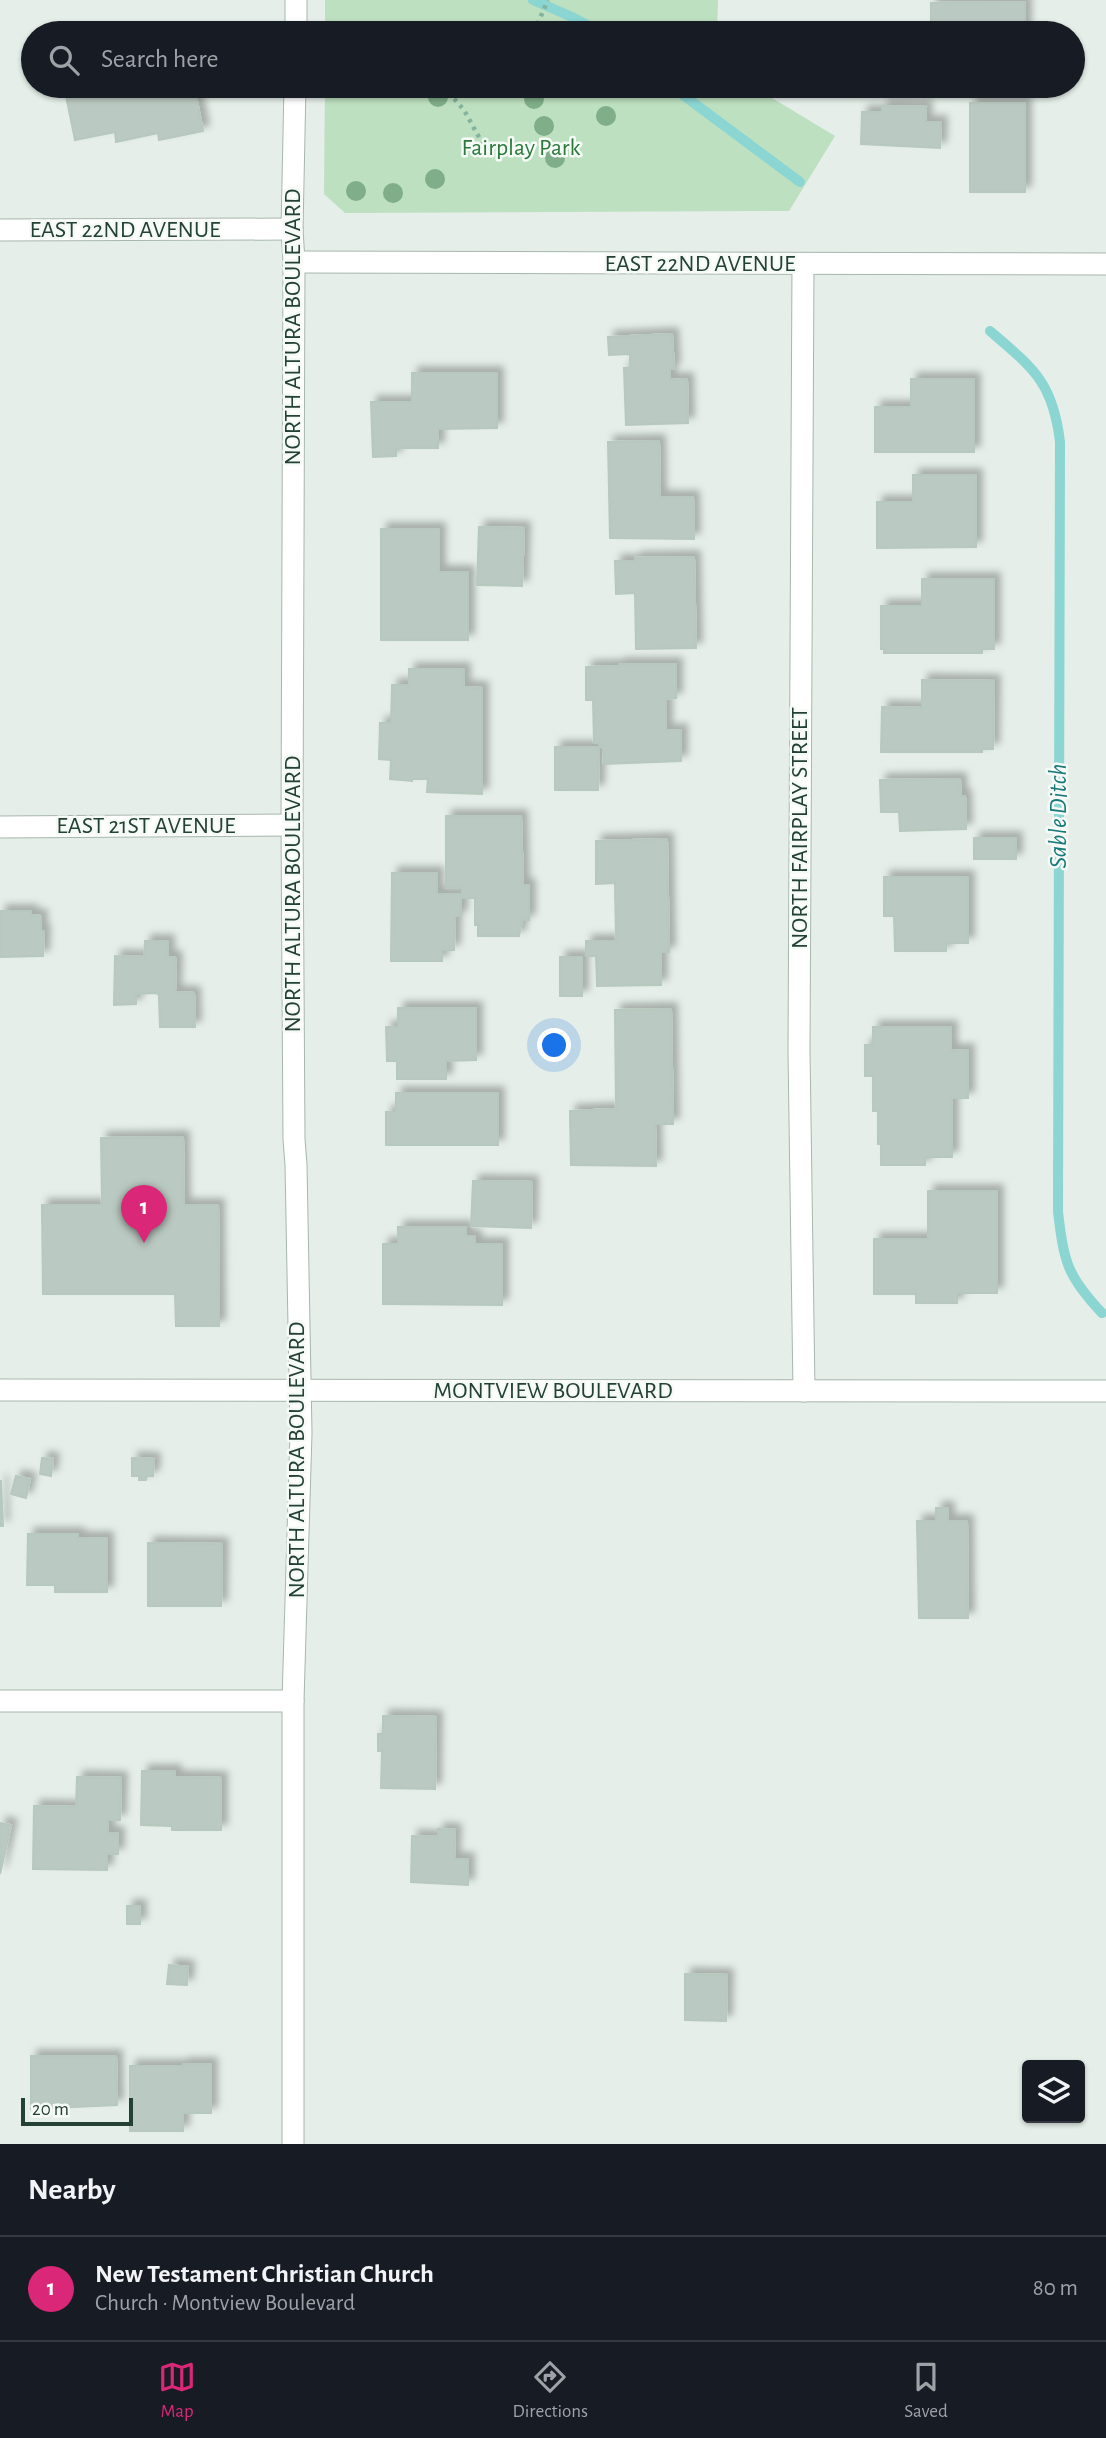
<!DOCTYPE html>
<html lang="en">
<head>
<meta charset="utf-8">
<style>
  :root { --surface:#171b24; --page:#20242c; --text:#f1f3f6; --muted:#9ea1a6; --line:#363941; --accent:#db2777 }
  body { margin:0; font-family:"Alegreya Sans",sans-serif; background:var(--page); color:var(--text) }
  .controls { position:absolute; right:21px; bottom:21px; display:grid; overflow:hidden; border-radius:7px; box-shadow:0 2px 5px #0004 }
  .controls button { width:63px; height:63px; display:grid; place-items:center; padding:0; border:0; border-bottom:2px solid var(--line); background:var(--surface); color:var(--text); font:35px sans-serif }
  .scale { position:absolute; left:21px; bottom:18px; width:112px; box-sizing:border-box; padding-left:7px; border:4px solid #234134; border-top:0; font-size:19px; line-height:24px; white-space:nowrap; color:#234134; -webkit-text-stroke:5px #f6faf7; paint-order:stroke }
  .you { position:absolute; left:555px; top:1046px; width:24px; height:24px; margin:-18px; border:5px solid #fff; border-radius:50%; background:#1a73e8; box-shadow:0 0 0 10px #1a73e833 }
  .badge { display:grid; place-items:center; width:46px; height:46px; border-radius:50%; background:var(--accent); color:#fff; font-size:23px; font-weight:700 }
  .pin { position:absolute; translate:-50% -58px; filter:drop-shadow(0 2px 4px #0008) }
  .pin::after { content:''; position:absolute; top:37px; width:24px; height:21px; background:inherit; clip-path:polygon(0 0,100% 0,50% 100%) }
  .list { margin:0; padding:0; list-style:none }
  h2 { display:flex; justify-content:space-between; align-items:center; height:91px; margin:0; padding:0 28px; font-size:30px }
  h2 small { font-size:23px; font-weight:400; color:var(--muted) }
  .list li { display:grid; grid-template-columns:46px 1fr auto; gap:21px; align-items:center; box-sizing:border-box; height:105px; padding:0 28px; border-top:2px solid var(--line) }
  .list b { display:block; font-size:26px; white-space:nowrap }
  .list p { margin:0; font-size:23px; white-space:nowrap; color:var(--muted) }
  .list em { font-size:23px; font-style:normal; color:var(--muted) }
  .icon { flex:none; width:38px; height:38px; fill:none; stroke:currentColor; stroke-width:2; stroke-linecap:round; stroke-linejoin:round }
  .map { position:relative; flex:none; width:1106px; height:2144px; overflow:hidden }
  .search { position:absolute; background:var(--surface); box-shadow:0 2px 5px #0004; left:21px; right:21px; top:21px; height:77px; display:flex; align-items:center; gap:18px; box-sizing:border-box; padding:0 24px; border-radius:38px; color:var(--muted); font-size:26px }
  .sheet { height:196px; background:var(--surface) }
  nav { display:flex; justify-content:space-around; align-items:center; box-sizing:border-box; height:98px; border-top:2px solid var(--line); background:var(--surface); font-size:19px; color:var(--muted) }
  nav a { display:grid; justify-items:center; gap:4px }
  nav .on { color:var(--accent) }
  .map>svg:first-child { display:block }
</style>
</head>
<body>
<div class="map">
<svg width="1106" height="2144" viewBox="0 0 1106 2144">
  <defs>
    <filter id="shadow"><feDropShadow dx="6" dy="-6" stdDeviation="3.5" flood-color="#0004"/></filter>
  </defs>
  <rect width="100%" height="100%" fill="#e5eee8"/>
  <g fill="#bde0c0">
    <path d="M325,0h393l-1,33h-392z"/>
    <path d="M325,86h427l83,50 -46,75 -444,2 -21,-19z"/>
  </g>
  <g fill="none" stroke-linecap="round" stroke-linejoin="round">
    <g stroke="#8bd5d3" stroke-width="10">
      <path d="M533,0l39,17 29,16"/>
      <path d="M671,86l129,96"/>
      <path d="M990,331c43,37 63,51 70,111l-2,770c6,50 9,64 44,101"/>
    </g>
  </g>
  <g fill="#bac9c1" stroke="#b7c8be" stroke-width="2" filter="url(#shadow)">
    <path d="M1025,2v31h-94v-30z"/>
    <path d="M64,86h130l9,45 -44,9 -1,-7 -42,9 -1,-10 -40,8z"/>
    <rect x="970" y="103" width="55" height="89"/>
    <path d="M882,106l44,1 -1,15h16l-1,26 -79,-4 1,-32h20z"/>
    <path d="M672,334l2,35h-4v11l17,-1 1,44 -62,2 -2,-57h6v-14l-21,1 -1,-18z"/>
    <path d="M412,373h85v55l-59,1v19h-42v8l-23,1 -2,-55h41z"/>
    <path d="M911,379h63v73h-99v-45h36z"/>
    <path d="M659,441l1,56h33l1,42 -84,-1 -2,-96z"/>
    <path d="M913,475h63v72l-99,1v-46h36z"/>
    <path d="M479,527l45,1 -2,58 -45,-1z"/>
    <path d="M381,529h58v43h29v68h-87z"/>
    <path d="M694,557l2,91 -60,1 -1,-56 -19,1 -1,-33h20v-3z"/>
    <path d="M922,579h72v70h-12v4h-98v-4h-3v-43h41z"/>
    <path d="M619,664h57v34l-10,1v32l15,-1v31l-77,3 -1,-15 -4,-6h-5l-1,-43h-7v-33l33,-1z"/>
    <path d="M409,669h55v18l18,1v106l-55,-2 1,-13h-16v2l-22,-2 1,-19 -12,-1 1,-36h11l1,-38h17z"/>
    <path d="M922,680l72,1 -1,68h-11v3h-101l1,-45 40,1z"/>
    <path d="M555,747h44l-1,43h-43z"/>
    <path d="M960,779l1,17h4l1,33 -66,2 -1,-19h-18l-1,-32z"/>
    <path d="M446,816h75l2,69h6v35h-7l-3,16h-41v-11h-3v-27h-13v-10h-16z"/>
    <rect x="974" y="838" width="42" height="21"/>
    <path d="M667,839l2,113h-8v33l-64,1 -1,-30h-10v-15h30l-1,-58 -19,1v-43z"/>
    <path d="M392,873h45v21h24v22h-6l-1,34h-12v11h-51z"/>
    <path d="M884,877h84v66h-22v8h-51l-1,-35h-10z"/>
    <path d="M0,911h31v4l10,1v15h3l-1,25 -43,1z"/>
    <path d="M145,941h23v16h7l1,7 -1,28 19,1 1,34h-35l-1,-32 -3,-2 -20,1v10l-22,1 1,-49 29,1z"/>
    <rect x="560" y="957" width="22" height="39"/>
    <path d="M398,1008h78v52l-30,1v18h-49v-18h-10l-1,-34h12z"/>
    <path d="M671,1009l2,115h-18l1,42 -85,-1 -1,-54 46,-2 -1,-99z"/>
    <path d="M873,1027h78v24l17,-1v48h-16v59h-27v8h-44v-21h-3v-33h-5v-35h-8v-31h8z"/>
    <path d="M396,1093h102v52h-112v-33h10z"/>
    <path d="M183,1137l1,68h34l1,121h-43l-1,-32h-132l-1,-89h60l-1,-67z"/>
    <path d="M473,1181l59,1 -1,46 -60,-2z"/>
    <path d="M928,1191h69v102h-40v10h-41v-9h-42v-55h54z"/>
    <path d="M398,1227h68l-1,9h10v8h27v61l-119,-1v-60h15z"/>
    <path d="M42,1458l11,1 -2,17 -11,-2z"/>
    <path d="M132,1458l22,1 -1,17h-6l-1,4h-7v-4h-7z"/>
    <path d="M16,1476l14,3 -4,19 -15,-4z"/>
    <path d="M0,1481h1l2,45h-3z"/>
    <path d="M936,1508h12v13h19l1,97h-49l-2,-97h19z"/>
    <path d="M28,1534h50v4h29v54h-52v-7h-28z"/>
    <path d="M148,1543l74,1 -1,62h-73z"/>
    <path d="M383,1716l53,1 -1,72 -54,-1 1,-37h-4v-17h5z"/>
    <path d="M142,1771h33v6l46,1v52h-49v-4l-31,-1z"/>
    <path d="M77,1777l44,1 -1,42h-12v13h10v21h-11v16l-74,-1 1,-63 42,1z"/>
    <path d="M0,1823l11,2 -11,49z"/>
    <path d="M438,1829l17,1 -1,29h14v26l-57,-3 1,-46 26,1z"/>
    <rect x="127" y="1906" width="13" height="18"/>
    <path d="M169,1965l19,2 -1,18 -20,-1z"/>
    <path d="M685,1974l42,1 -1,46 -41,-1z"/>
    <path d="M31,2056h85l1,49 -86,4z"/>
    <path d="M183,2064h28v49h-28v18h-53v-65h53z"/>
  </g>
  <g fill="none" stroke-linecap="round" stroke-linejoin="round">
    <g stroke="#a7b7ae" stroke-width="23">
      <g id="minor">
        <path d="M296,33v-33"/>
        <path d="M0,230l292,-1"/>
        <path d="M294,262l812,2"/>
        <path d="M803,264l-4,787 5,340"/>
        <path d="M0,827l292,-2"/>
        <path d="M0,1390l1106,1"/>
        <path d="M0,1701h293"/>
        <path d="M293,2144v-443l8,-268 -5,-268 -2,-26 -2,-314 2,-563 -2,-33 3,-143"/>
      </g>
    </g>
    <g stroke="#84b39c" stroke-width="4.5" stroke-dasharray="3.5 5" stroke-linecap="butt">
      <path d="M534,32l14,-32"/>
      <path d="M443,86l21,24 21,38"/>
    </g>
    <use href="#minor" stroke="#fff" stroke-width="21"/>
  </g>
  <g fill="#7fae89">
    <circle cx="438" cy="97" r="10"/>
    <circle cx="534" cy="99" r="10"/>
    <circle cx="606" cy="116" r="10"/>
    <circle cx="544" cy="126" r="10"/>
    <circle cx="555" cy="158" r="10"/>
    <circle cx="435" cy="179" r="10"/>
    <circle cx="356" cy="191" r="10"/>
    <circle cx="393" cy="193" r="10"/>
  </g>
  <g text-anchor="middle" dominant-baseline="central" stroke-width="5" stroke-linejoin="round" paint-order="stroke">
    <g font-size="24" fill="#2b7a3c" stroke="#f6faf7">
      <text x="521" y="148">Fairplay Park</text>
    </g>
    <g font-size="24" fill="#234134" stroke="#f6faf7">
      <text x="125" y="230">EAST 22ND AVENUE</text>
      <text x="700" y="264">EAST 22ND AVENUE</text>
      <text transform="translate(293 327) rotate(-90)">NORTH ALTURA BOULEVARD</text>
      <text x="146" y="826">EAST 21ST AVENUE</text>
      <text transform="translate(800 828) rotate(-90)">NORTH FAIRPLAY STREET</text>
      <text transform="translate(293 894) rotate(-90)">NORTH ALTURA BOULEVARD</text>
      <text x="553" y="1391">MONTVIEW BOULEVARD</text>
      <text transform="translate(297 1460) rotate(-90)">NORTH ALTURA BOULEVARD</text>
    </g>
    <g font-size="26" font-style="italic" fill="#1a7a7a" stroke="#f6faf7">
      <text transform="translate(1058 816) rotate(-90)">Sable Ditch</text>
    </g>
  </g>
</svg>
<div class="controls">
<button><svg class="icon" aria-label="layers" viewBox="0 0 24 24"><path d="M12 4l9 5-9 5-9-5zM3 14l9 5 9-5"/></svg></button>
</div>
<div class="scale">20 m</div>
<div class="you"></div>
<div class="pin badge" style="left:144px;top:1243px">1</div>
<div class="search"><svg class="icon" aria-label="search" viewBox="0 0 24 24"><circle cx="10" cy="10" r="6"/><path d="M15 15l6 6"/></svg>Search here</div>
</div>
<section class="sheet">
<h2>Nearby<small></small></h2>
<ul class="list">
<li><span class="badge">1</span><div><b>New Testament Christian Church</b><p>Church · Montview Boulevard</p></div><em>80 m</em></li>
</ul>
</section>
<nav>
<a class="on"><svg class="icon" aria-label="map" viewBox="0 0 24 24"><path d="M3 6l6-2 6 2 6-2v14l-6 2-6-2-6 2zM9 4v14M15 6v14"/></svg>Map</a>
<a><svg class="icon" aria-label="directions" viewBox="0 0 24 24"><path d="M12 3l9 9-9 9-9-9zM9 14v-3h6M13 9l2 2-2 2"/></svg>Directions</a>
<a><svg class="icon" aria-label="saved" viewBox="0 0 24 24"><path d="M7 4h10v16l-5-4-5 4z"/></svg>Saved</a>
</nav>
</body>
</html>
